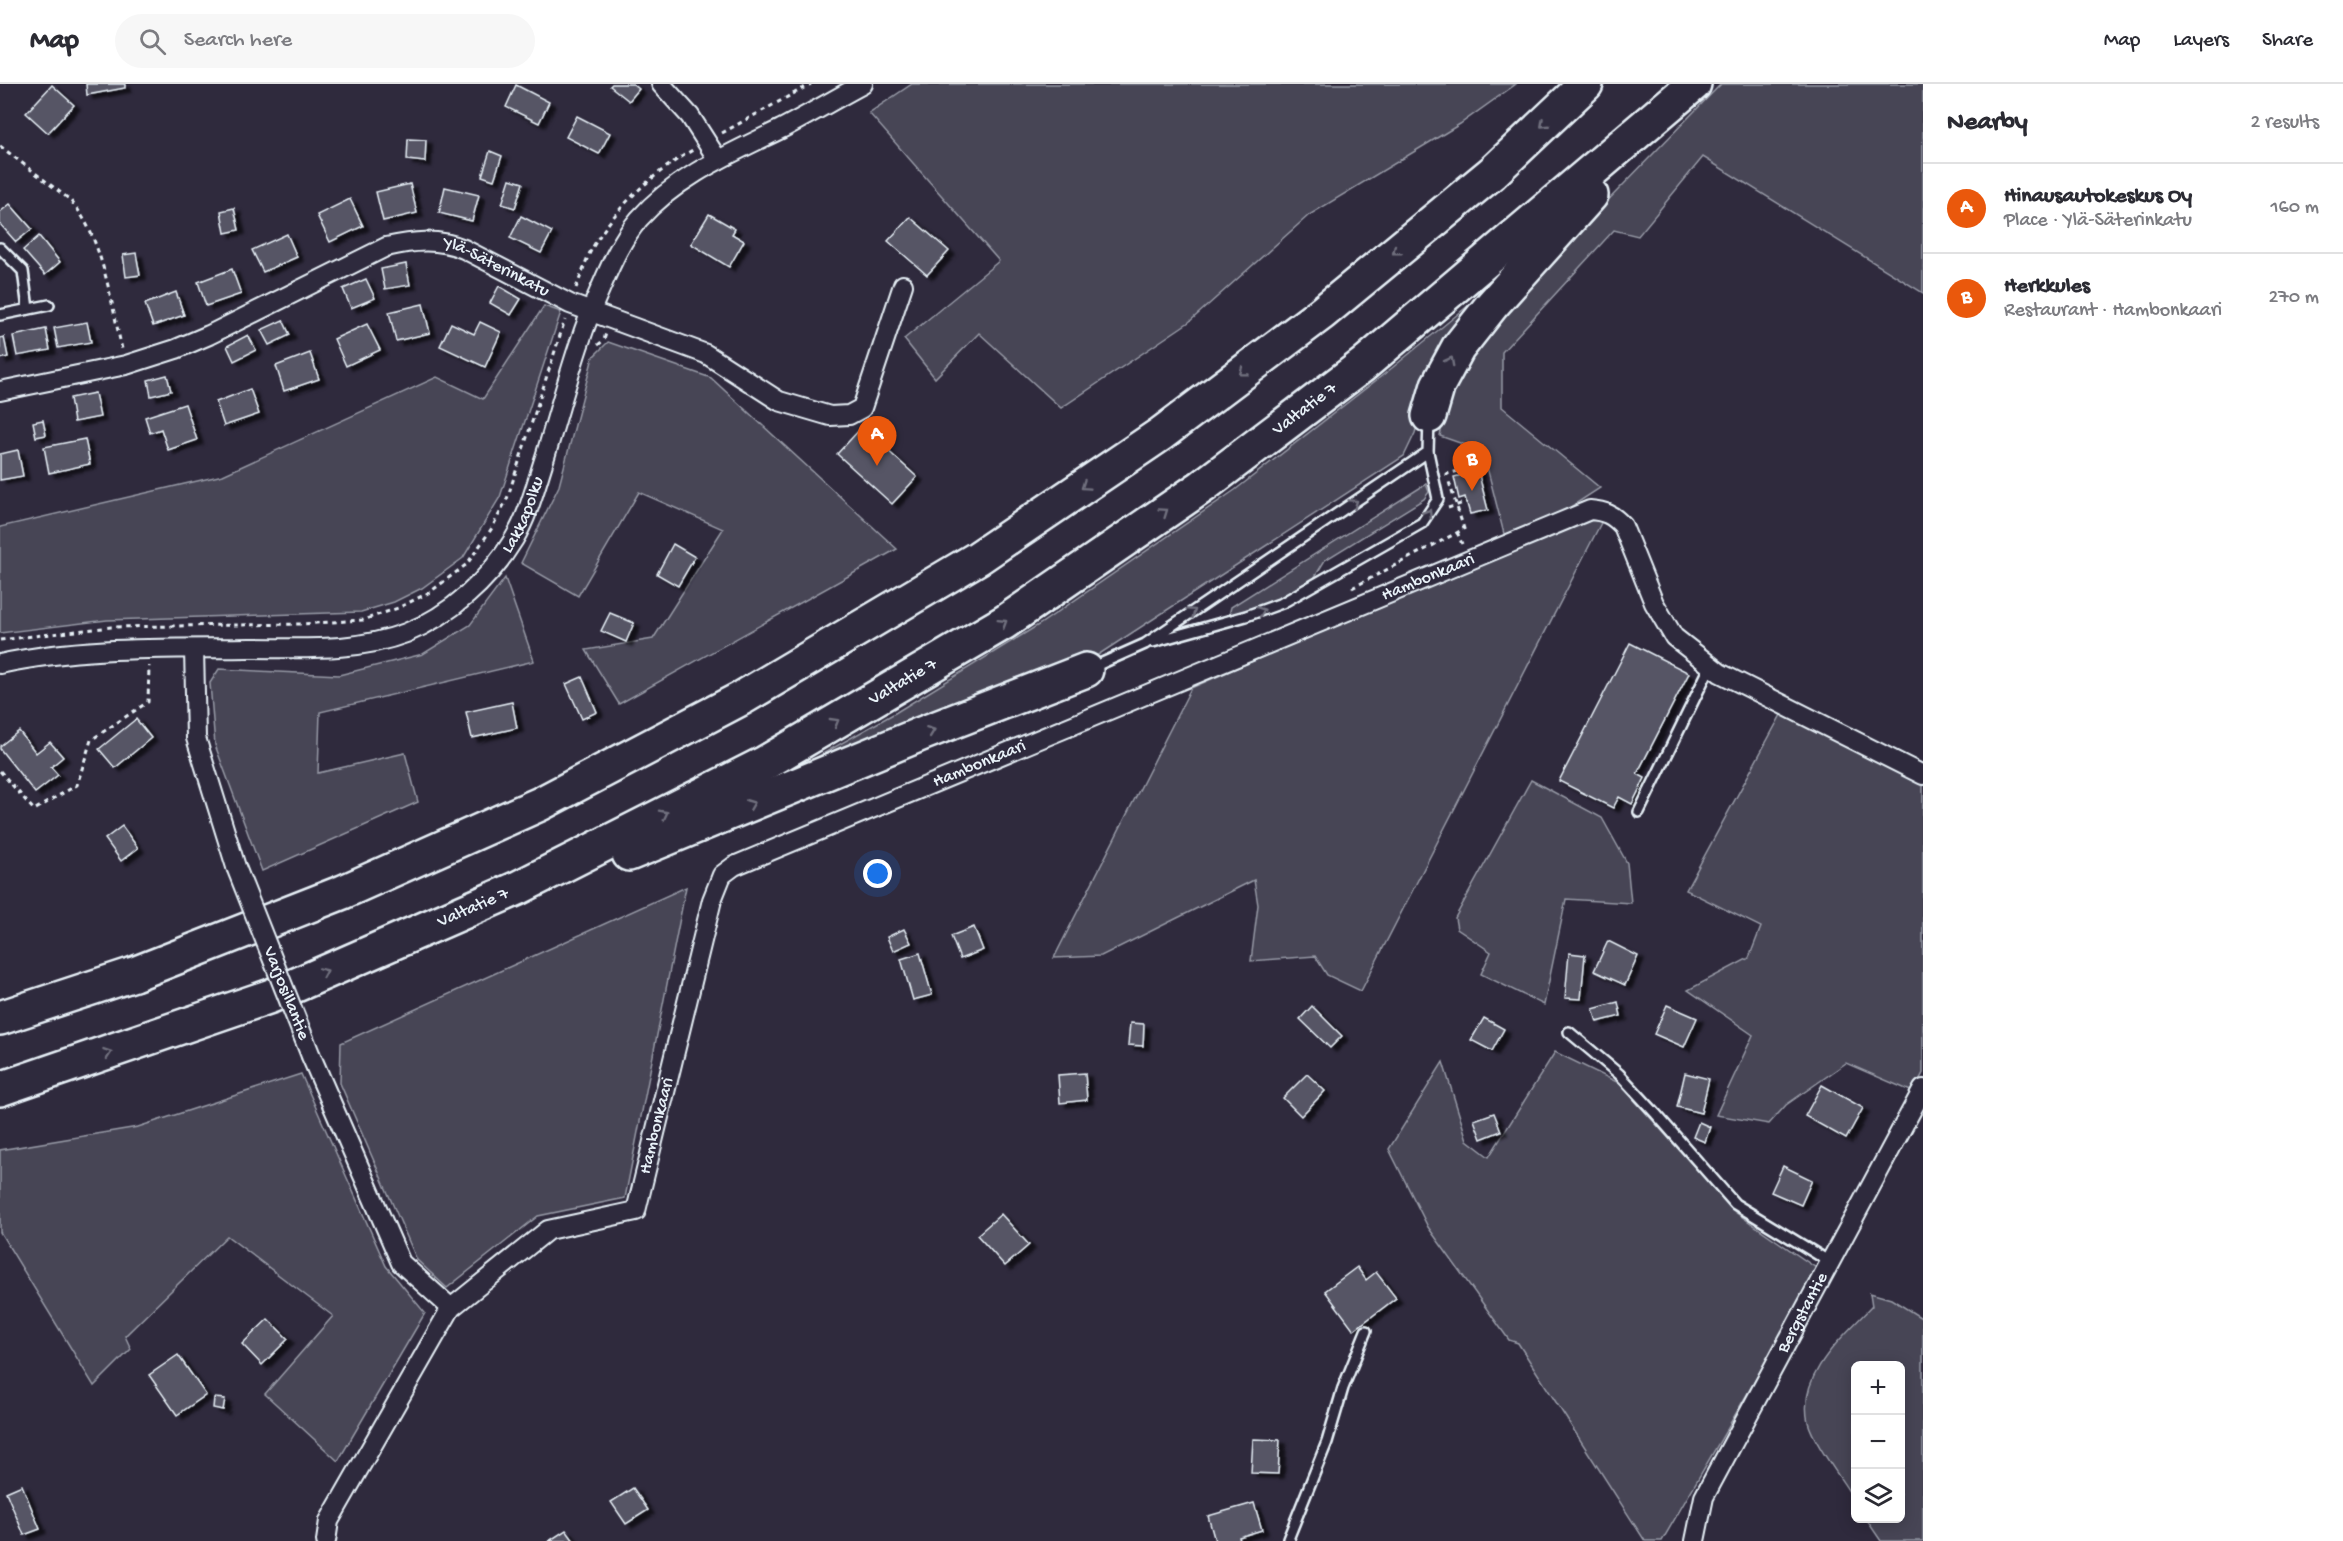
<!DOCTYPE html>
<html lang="en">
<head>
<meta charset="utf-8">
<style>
  :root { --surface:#fff; --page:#f7f7f7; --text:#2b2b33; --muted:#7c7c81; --line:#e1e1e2; --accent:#ea580c }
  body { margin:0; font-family:"Gochi Hand",sans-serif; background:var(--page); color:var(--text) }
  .controls { position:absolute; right:18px; bottom:18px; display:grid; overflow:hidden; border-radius:9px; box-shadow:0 3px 15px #0003 }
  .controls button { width:54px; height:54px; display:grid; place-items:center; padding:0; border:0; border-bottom:2px solid var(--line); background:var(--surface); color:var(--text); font:30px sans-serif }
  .you { position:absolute; left:878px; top:790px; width:21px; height:21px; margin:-15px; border:4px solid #fff; border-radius:50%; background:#1a73e8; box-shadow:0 0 0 9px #1a73e833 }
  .badge { display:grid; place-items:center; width:39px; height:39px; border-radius:50%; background:var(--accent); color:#fff; font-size:20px; font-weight:700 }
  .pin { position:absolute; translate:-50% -50px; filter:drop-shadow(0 2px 3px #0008) }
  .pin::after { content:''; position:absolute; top:32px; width:21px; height:18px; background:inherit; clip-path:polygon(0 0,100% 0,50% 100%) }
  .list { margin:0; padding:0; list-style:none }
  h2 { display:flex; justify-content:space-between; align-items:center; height:78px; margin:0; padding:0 24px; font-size:26px }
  h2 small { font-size:20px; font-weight:400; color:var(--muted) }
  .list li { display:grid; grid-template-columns:39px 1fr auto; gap:18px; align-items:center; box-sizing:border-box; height:90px; padding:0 24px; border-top:2px solid var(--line) }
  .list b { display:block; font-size:22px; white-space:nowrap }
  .list p { margin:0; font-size:20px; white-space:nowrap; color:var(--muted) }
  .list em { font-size:20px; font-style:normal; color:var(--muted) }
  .icon { flex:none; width:33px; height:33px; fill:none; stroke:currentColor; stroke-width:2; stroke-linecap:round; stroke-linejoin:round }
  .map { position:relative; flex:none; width:1923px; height:1457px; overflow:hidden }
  header { display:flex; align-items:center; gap:36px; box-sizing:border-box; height:84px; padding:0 30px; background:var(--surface); border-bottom:2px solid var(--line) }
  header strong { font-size:28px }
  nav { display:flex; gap:33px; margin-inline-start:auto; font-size:21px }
  .search { width:420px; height:54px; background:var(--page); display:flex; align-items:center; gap:15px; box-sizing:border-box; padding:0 21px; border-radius:33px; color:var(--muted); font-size:22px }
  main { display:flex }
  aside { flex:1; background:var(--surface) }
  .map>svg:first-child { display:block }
</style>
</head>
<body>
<header>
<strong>Map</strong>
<div class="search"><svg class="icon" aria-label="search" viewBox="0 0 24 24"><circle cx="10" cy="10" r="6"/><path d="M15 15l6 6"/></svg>Search here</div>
<nav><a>Map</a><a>Layers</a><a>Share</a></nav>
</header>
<main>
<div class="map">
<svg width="1923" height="1457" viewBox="0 0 1923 1457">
  <defs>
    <filter id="shadow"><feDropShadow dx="6" dy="4" stdDeviation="1.5" flood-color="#0009"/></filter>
  </defs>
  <rect width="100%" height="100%" fill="#2f2a3d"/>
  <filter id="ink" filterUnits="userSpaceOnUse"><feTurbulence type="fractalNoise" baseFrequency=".0167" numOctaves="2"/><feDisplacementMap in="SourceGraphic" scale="12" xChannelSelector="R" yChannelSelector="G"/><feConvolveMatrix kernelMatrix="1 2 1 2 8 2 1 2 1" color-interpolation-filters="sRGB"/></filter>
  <g filter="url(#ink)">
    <g fill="#464455" stroke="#979aa6" stroke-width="1.5">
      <path d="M912,0h604l-56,40 -151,91 -120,107 -128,86 -82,-75 -44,45 -31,-39 95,-78 -130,-148z"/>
      <path d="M1721,0h202v209l-220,-136 -65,79 -24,-6 -112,122v55l98,81 -34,22 -61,28 -22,-87 -43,-15 8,-40 21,-42 119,-133z"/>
      <path d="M1486,207l-60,103 -11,39 -11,23 -320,208 -297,110 108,-61 145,-89 195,-134 157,-122z"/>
      <path d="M544,222l17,6 -61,185 -37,61 -41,30 -28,14 -33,10 -254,8 -107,13v-106l223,-52 214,-98 46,22z"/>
      <path d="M608,258l103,36 186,171 -278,155 -33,-54 67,-11 70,-110 -84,-37 -61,104 -57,-33 38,-77 34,-129z"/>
      <path d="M1426,400l3,8 -5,7 -99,61 -12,20 -48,26 -36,9 2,-8z"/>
      <path d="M1584,433l19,2 -242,472 -34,-16 -12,-19 -64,5 7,-56 -4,-25 -153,76 -47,2 137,-270z"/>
      <path d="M505,494l29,83 -214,51 -2,61 87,-20 13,49 -156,69 -47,-126 -5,-62 9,-14 120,6 84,-21 47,-29z"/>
      <path d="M1782,629l141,72v288l-10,19 -67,-29 -60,42 -17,19 -53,-9 37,-80 -65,-45 61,-32 12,-31 -75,-37z"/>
      <path d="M1531,696l71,38 25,45 4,40 -65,-4 -22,106 -63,-31 10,-22 -34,-23 -2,-11z"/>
      <path d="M686,803l-61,311 -87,18 -91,72 -30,-28 -77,-177 1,-40z"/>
      <path d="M1555,968l64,31 116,129 84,58 -157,271h-17l-127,-198 -9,-3 -5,-7 -76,-106 -39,-78 54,-87 24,78 22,17z"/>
      <path d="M301,990l85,192 39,47 -87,148 -73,-67 68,-78 -106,-80 -102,100 6,13 -37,37 -94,-154v-82l138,-23z"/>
      <path d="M1870,1209l21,6 32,20v222h-42l-15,-22 34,-1v-152h-44l-1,135c-11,-19 -42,-59 -47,-79 -11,-48 35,-85 64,-116z"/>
    </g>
    <g fill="#575565" stroke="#e8f1f8" stroke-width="1.5" filter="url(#shadow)">
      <path d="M86,0h39v4l-38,7z"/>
      <path d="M612,0h21l6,5 -10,12 -19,-15z"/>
      <path d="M52,1l22,20 -26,28 -22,-20z"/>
      <path d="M516,1l33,17 -10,21 -33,-16z"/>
      <path d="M577,32l33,17 -11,21 -33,-17z"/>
      <path d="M408,55l18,1 -1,22 -18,-2z"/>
      <path d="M490,67l12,5 -8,24 -12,-4z"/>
      <path d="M510,95l13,4 -8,25 -13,-4z"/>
      <path d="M410,100l7,29 -34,8 -7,-29z"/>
      <path d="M445,103l34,8 -7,26 -33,-8z"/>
      <path d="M350,115l13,27 -33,16 -13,-27z"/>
      <path d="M10,120l22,25 -16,13 -16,-18v-12z"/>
      <path d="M234,124l5,22 -14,3 -4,-22z"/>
      <path d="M709,130l26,15 -3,5 12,7 -15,26 -38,-23z"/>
      <path d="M521,132l31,16 -11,21 -31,-15z"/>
      <path d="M910,133l39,34 -22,24 -39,-34z"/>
      <path d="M287,150l10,23 -34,15 -11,-22z"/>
      <path d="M39,152l21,26 -15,13 -22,-25z"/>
      <path d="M136,169l4,22 -14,2 -3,-22z"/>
      <path d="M406,180l4,21 -25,4 -4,-20z"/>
      <path d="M232,185l9,25 -35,12 -8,-24z"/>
      <path d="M366,195l9,19 -24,10 -8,-19z"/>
      <path d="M499,202l22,13 -10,16 -21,-12z"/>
      <path d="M176,208l8,23 -31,11 -8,-22z"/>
      <path d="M423,220l7,29 -34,8 -7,-29z"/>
      <path d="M283,236l7,15 -21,10 -8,-15z"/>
      <path d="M87,238l4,20 -33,6 -4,-20z"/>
      <path d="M480,238l21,10 -16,35 -45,-21 11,-23 23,11z"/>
      <path d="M367,240l13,26 -34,16 -12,-27z"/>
      <path d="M46,245l4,21 -33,6 -4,-20z"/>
      <path d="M248,251l8,15 -22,11 -7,-15z"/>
      <path d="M4,253l4,20 -8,2v-21z"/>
      <path d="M310,269l9,26 -35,12 -8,-25z"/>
      <path d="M167,291l4,16 -20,5 -3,-16z"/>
      <path d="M250,305l9,25 -35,12 -8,-24z"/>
      <path d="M95,309l5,24 -26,5 -4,-24z"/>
      <path d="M185,320l12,36 -29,10 -7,-21 -11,4 -5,-16z"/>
      <path d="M43,336l3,15 -10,2 -3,-15z"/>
      <path d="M862,343l55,50 -25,27 -55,-50z"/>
      <path d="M85,355l5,25 -41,9 -5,-26z"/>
      <path d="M18,366l5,26 -23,4v-26z"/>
      <path d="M1478,387l10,39 -18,4 -5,-17 -6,2 -5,-22z"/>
      <path d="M673,460l22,13 -17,29 -21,-12z"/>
      <path d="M610,529l24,10 -8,19 -25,-11z"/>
      <path d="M1630,559l59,30 -52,101 8,4 -13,26 -13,-7 -6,11 -54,-27z"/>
      <path d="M582,593l15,35 -15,7 -16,-35z"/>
      <path d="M512,618l5,26 -45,10 -6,-26z"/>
      <path d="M136,635l15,19 -36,30 -16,-19z"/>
      <path d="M19,647l17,22 14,-11 13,15 -12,10 7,8 -23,18 -35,-44v-3z"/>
      <path d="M122,742l16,22 -17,13 -16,-22z"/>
      <path d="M974,843l9,23 -23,9 -9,-23z"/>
      <path d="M904,845l7,14 -18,8 -6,-14z"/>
      <path d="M1608,857l30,15 -13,29 -31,-14z"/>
      <path d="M920,869l12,42 -19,5 -12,-41z"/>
      <path d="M1569,869l16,2 -4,44 -16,-1z"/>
      <path d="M1618,918l3,14 -24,6 -4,-13z"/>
      <path d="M1667,921l30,13 -13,29 -30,-13z"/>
      <path d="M1312,922l30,30 -12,12 -30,-29z"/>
      <path d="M1484,934l20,11 -12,22 -21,-11z"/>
      <path d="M1130,939l14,1 -1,22 -15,-1z"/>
      <path d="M1085,989l2,27 -27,3 -2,-28z"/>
      <path d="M1685,989l24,6 -8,34 -24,-6z"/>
      <path d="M1307,990l18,17 -24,25 -18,-18z"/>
      <path d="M1822,1001l41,23 -17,31 -41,-23z"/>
      <path d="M1494,1029l7,18 -20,8 -7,-19z"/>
      <path d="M1699,1038l11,5 -5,15 -12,-5z"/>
      <path d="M1783,1082l29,14 -11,25 -30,-13z"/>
      <path d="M1001,1130l28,31 -24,21 -28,-31z"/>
      <path d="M1357,1183l9,13 10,-8 20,26 -42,32 -29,-39z"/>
      <path d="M268,1235l20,20 -26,26 -20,-21z"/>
      <path d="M178,1271l28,40 -29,20 -28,-40z"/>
      <path d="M214,1314l11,1 -2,11 -10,-2z"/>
      <path d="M1253,1355l27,1 -2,34 -27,-1z"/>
      <path d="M22,1401l18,44 -16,6 -18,-43z"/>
      <path d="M633,1404l15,22 -22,14 -15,-22z"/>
      <path d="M1254,1419l8,27 -23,7 1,4h-25l-7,-25z"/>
      <path d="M566,1446l8,11h-25z"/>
    </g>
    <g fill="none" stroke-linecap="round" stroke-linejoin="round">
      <g stroke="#e8f1f8" stroke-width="14">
        <g id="lane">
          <path d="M0,164l23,23 5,38"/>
          <path d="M0,231l49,-10"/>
          <path d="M1153,558l93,-26 36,-13 140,-80 16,-24 -10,-47"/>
          <path d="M1091,584l54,-24 283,-192 1,-32"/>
          <path d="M1639,728l72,-147"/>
          <path d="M1569,948l50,42 37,40 79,90 95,58"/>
          <path d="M1290,1457l-2,-2 39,-97 16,-54 23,-57"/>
        </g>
      </g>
      <g stroke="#e8f1f8" stroke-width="22">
        <g id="street">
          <path d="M661,0l29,32 28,44"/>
          <path id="s1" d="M0,307l126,-26 50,-16 33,-14 177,-88c27,-6 52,-9 78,2l106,55 136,50 73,47 51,15 19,-1 13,-7 41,-123"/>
          <path d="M194,565l2,89 40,129"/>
          <path id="s2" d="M0,580c82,-18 167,-15 250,-16 53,0 106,4 156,-15 45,-18 83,-53 108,-94 15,-25 22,-55 31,-82 18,-58 32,-117 57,-172 10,-23 20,-46 37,-66 38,-43 91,-65 142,-90 27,-14 54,-30 82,-45"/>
          <path d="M311,972l90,207 50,45"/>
          <path id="s3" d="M326,1457l3,-20 122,-213 97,-78 88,-19 76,-311 10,-25 12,-9 856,-356c15,1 23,5 33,16l31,77 20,34 46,36 203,102"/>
          <path id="s4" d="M1695,1457l9,-44 219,-408"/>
        </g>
      </g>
      <g stroke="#e8f1f8" stroke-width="38">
        <g id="highway">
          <path d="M1429,332l9,-31 20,-37 34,-43 99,-110"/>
          <path d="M629,770l292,-120 165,-64"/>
          <path d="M0,934l134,-44 209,-82 197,-88 202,-106 236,-140 183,-124 161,-121 170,-140 94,-89"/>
          <path id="s5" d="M0,1005l271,-93 247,-108 247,-125 240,-141 198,-136 160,-121 331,-281"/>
        </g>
      </g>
      <g stroke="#e8f1f8" stroke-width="3" stroke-dasharray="4.5 4.5" stroke-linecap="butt">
        <path d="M722,49l89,-49"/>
        <path d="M0,62l69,53c33,34 42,104 53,150"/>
        <path d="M576,204c6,-14 10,-30 18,-43 23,-39 60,-73 99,-95"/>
        <path d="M598,261l6,-5 2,-7"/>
        <path d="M1447,392v-2l34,-9"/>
        <path d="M1448,424l19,-6"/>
        <path d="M1457,448l5,12"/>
        <path d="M1352,504l112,-59 -15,-47"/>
        <path d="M0,556l111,-13 190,-3 62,-4 35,-12 32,-16 37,-28 25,-36 15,-29 58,-179"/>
        <path d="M0,687l34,39 43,-25 14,-45 57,-38 1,-36"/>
      </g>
      <use href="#lane" stroke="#2f2a3d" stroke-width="9"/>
      <use href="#street" stroke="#2f2a3d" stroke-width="18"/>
      <use href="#highway" stroke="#2f2a3d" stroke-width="33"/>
      <g stroke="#e8f1f8" stroke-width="22" stroke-linecap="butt">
        <g id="street-bridge">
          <path id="s6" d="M236,783l75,189"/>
        </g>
      </g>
      <use href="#street-bridge" stroke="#2f2a3d" stroke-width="18"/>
    </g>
    <defs><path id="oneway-chevron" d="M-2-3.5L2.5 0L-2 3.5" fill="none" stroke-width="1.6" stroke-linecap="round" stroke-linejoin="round" transform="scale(1.5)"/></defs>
    <g stroke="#70707e">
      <use href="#oneway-chevron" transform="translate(1544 40) rotate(137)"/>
      <use href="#oneway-chevron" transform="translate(1396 167) rotate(141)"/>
      <use href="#oneway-chevron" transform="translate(1450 277) rotate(-62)"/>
      <use href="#oneway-chevron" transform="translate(1243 288) rotate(143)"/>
      <use href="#oneway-chevron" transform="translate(1085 402) rotate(146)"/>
      <use href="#oneway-chevron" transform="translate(1354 419) rotate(-34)"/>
      <use href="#oneway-chevron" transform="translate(1164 428) rotate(-35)"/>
      <use href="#oneway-chevron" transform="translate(1428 429) rotate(-58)"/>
      <use href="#oneway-chevron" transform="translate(1261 527) rotate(-21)"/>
      <use href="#oneway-chevron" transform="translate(1192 528) rotate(-34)"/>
      <use href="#oneway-chevron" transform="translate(1003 539) rotate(-32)"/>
      <use href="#oneway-chevron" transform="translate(835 638) rotate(-30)"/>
      <use href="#oneway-chevron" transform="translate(931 647) rotate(-21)"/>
      <use href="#oneway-chevron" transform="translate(751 720) rotate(-22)"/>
      <use href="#oneway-chevron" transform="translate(664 730) rotate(-27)"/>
      <use href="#oneway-chevron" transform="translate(324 888) rotate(-24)"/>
      <use href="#oneway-chevron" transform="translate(108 969) rotate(-19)"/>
    </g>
  </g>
  <g text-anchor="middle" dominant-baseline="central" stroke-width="5" stroke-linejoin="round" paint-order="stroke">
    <g font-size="18" fill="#e8f1f8" stroke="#2f2a3d">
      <text stroke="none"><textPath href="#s1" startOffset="531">Ylä-Säterinkatu</textPath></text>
      <text stroke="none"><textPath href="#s5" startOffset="1479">Valtatie 7</textPath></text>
      <text stroke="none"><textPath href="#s2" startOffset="580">Lakkapolku</textPath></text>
      <text stroke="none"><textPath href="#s3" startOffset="1594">Hambonkaari</textPath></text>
      <text stroke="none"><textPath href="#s5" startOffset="993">Valtatie 7</textPath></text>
      <text stroke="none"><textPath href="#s3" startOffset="1108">Hambonkaari</textPath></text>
      <text stroke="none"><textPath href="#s5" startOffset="507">Valtatie 7</textPath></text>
      <text stroke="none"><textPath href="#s6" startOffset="136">Varjosillantie</textPath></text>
      <text stroke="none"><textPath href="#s3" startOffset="568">Hambonkaari</textPath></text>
      <text stroke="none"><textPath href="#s4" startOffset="254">Bergstantie</textPath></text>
    </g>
  </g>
</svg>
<div class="controls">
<button>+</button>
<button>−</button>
<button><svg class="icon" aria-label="layers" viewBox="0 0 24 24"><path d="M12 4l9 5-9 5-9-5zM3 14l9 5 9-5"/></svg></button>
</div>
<div class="you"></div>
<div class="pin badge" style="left:877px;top:382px">A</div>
<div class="pin badge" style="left:1472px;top:407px">B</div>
</div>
<aside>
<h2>Nearby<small>2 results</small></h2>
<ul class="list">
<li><span class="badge">A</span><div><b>Hinausautokeskus Oy</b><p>Place · Ylä-Säterinkatu</p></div><em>160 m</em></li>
<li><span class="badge">B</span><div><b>Herkkules</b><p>Restaurant · Hambonkaari</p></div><em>270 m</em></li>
</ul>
</aside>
</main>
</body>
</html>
